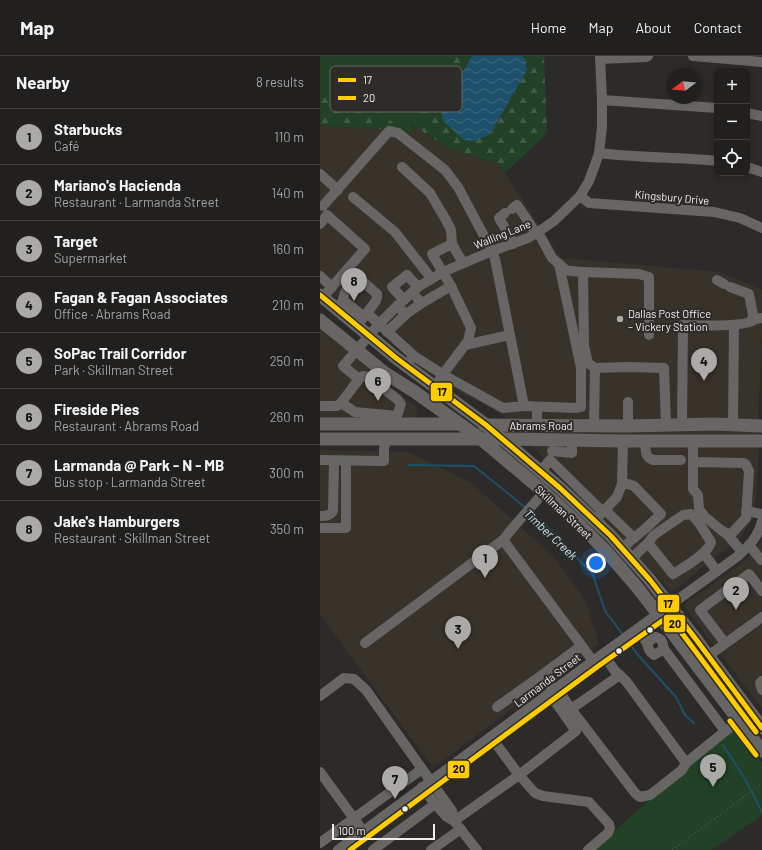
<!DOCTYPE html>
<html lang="en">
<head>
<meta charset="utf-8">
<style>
  :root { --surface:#22201f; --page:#2a2828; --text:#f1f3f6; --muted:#a2a3a4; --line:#3f3e3d; --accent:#abaaa7 }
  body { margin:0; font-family:Barlow,sans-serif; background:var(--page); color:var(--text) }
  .controls { position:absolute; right:12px; top:12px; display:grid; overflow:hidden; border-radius:8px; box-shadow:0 2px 6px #0003 }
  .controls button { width:36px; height:36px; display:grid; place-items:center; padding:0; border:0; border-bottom:1px solid var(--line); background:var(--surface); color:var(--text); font:20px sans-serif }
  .compass { position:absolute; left:346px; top:12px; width:36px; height:36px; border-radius:50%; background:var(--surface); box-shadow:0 2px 6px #0003; rotate:254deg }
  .scale { position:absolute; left:12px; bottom:10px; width:103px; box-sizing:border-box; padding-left:4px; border:2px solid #efeeeb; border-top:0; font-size:11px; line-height:14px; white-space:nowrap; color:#efeeeb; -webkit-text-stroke:3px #2e2c28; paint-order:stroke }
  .you { position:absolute; left:276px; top:507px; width:14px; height:14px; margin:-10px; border:3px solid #fff; border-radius:50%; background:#1a73e8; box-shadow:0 0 0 6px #1a73e833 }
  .badge { display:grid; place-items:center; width:26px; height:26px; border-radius:50%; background:var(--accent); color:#111; font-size:13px; font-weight:700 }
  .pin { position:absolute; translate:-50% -33px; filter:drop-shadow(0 1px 2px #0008) }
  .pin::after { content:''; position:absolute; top:21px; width:14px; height:12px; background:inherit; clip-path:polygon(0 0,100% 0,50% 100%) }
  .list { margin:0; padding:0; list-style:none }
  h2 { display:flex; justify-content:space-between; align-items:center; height:52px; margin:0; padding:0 16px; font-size:17px }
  h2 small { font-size:13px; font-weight:400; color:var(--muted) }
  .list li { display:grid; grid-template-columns:26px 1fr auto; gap:12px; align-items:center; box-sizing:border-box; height:56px; padding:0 16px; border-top:1px solid var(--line) }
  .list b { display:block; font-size:15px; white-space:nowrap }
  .list p { margin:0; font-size:13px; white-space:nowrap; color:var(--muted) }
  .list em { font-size:13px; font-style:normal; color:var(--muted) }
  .icon { flex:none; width:22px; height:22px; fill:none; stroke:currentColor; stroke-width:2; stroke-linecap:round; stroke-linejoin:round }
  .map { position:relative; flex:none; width:442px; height:794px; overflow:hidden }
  header { display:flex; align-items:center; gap:24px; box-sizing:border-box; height:56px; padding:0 20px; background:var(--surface); border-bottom:1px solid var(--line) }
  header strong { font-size:19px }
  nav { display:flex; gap:22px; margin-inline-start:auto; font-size:14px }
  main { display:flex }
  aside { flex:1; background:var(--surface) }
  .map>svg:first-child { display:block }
</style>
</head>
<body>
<header>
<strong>Map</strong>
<nav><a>Home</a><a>Map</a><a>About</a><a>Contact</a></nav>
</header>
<main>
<aside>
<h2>Nearby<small>8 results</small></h2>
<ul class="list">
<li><span class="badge">1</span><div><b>Starbucks</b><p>Café</p></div><em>110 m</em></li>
<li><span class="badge">2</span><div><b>Mariano's Hacienda</b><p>Restaurant · Larmanda Street</p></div><em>140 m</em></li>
<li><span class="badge">3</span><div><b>Target</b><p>Supermarket</p></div><em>160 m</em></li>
<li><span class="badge">4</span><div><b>Fagan &amp; Fagan Associates</b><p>Office · Abrams Road</p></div><em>210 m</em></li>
<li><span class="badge">5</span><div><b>SoPac Trail Corridor</b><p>Park · Skillman Street</p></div><em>250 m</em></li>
<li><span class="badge">6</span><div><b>Fireside Pies</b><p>Restaurant · Abrams Road</p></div><em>260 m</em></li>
<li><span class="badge">7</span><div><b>Larmanda @ Park - N - MB</b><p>Bus stop · Larmanda Street</p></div><em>300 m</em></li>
<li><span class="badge">8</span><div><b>Jake's Hamburgers</b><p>Restaurant · Skillman Street</p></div><em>350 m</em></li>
</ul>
</aside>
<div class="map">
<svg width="442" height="794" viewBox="0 0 442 794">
  <defs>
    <pattern id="forest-firs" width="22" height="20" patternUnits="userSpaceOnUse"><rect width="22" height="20" fill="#224126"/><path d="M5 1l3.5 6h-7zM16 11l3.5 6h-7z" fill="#425d46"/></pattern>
    <pattern id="water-waves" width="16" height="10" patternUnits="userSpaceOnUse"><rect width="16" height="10" fill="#1d506a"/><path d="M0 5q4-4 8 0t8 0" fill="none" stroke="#3e6a7f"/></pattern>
  </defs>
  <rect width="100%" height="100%" fill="#2d2b29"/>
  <g fill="#37322a">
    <path d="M0,69l16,2 67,3 11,-5 36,24 49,15 62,94 159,14 42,18v44l-4,83 1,32 -3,49 -4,21 -12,19 -68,54 -170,-178 -59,-30 -123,-101z"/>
    <path d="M0,270l97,82 -1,13 -96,-2z"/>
    <path d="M0,394l88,2 62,30 83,74 33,45 13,43 -166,124 -113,-154z"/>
    <path d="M442,484v168l-79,-103 62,-44z"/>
  </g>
  <path fill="url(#forest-firs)" d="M0,0h224l3,77 -42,40 -6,-9 -49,-15 -36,-23 -6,9 -5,-5 -67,-3 -16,-2z"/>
  <g fill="#224126">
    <path d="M0,0h132l-44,79 -73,-60 -15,16z"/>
    <path d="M414,669l28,37v53l-50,35h-119z"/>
  </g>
  <path fill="url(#water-waves)" d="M152,0h50l3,3 2,11 -37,64 -16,7 -10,-1 -21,-19 -2,-10z"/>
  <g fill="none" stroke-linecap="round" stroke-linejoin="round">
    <g stroke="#1d506a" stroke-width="2">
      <path d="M88,409l66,1 52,42"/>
      <path d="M210,456l25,22 38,41 12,36 19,25"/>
      <path d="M308,585l9,13 39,43 9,18 9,8"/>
      <path d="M403,689l22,34 17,33"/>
    </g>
    <path stroke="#686766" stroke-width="1" stroke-dasharray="1 3" stroke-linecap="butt" d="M352,794l90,-66"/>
    <g stroke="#676665" stroke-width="10">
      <path d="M373,0l69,6"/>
      <path d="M280,3l46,-2 2,-1"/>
      <path d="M282,44l115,8"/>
      <path d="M427,57l15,3"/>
      <path d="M279,97c39,5 79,4 118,8"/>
      <path d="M82,111l28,26 16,27 5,10 1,14"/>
      <path d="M427,111l15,5"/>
      <path d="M0,118l18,16"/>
      <path d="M260,140l9,7 125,9 26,6 22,10"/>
      <path d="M33,141l42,35 36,46"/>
      <path d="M3,150l66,-75 9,2 47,37 13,17 34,64 3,8 15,76 14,71 -21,2 -61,-34 -28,-18"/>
      <path d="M192,153l5,-4 19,28"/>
      <path d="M185,157l-6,5 10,17 4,9"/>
      <path d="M0,168l7,-9 38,34 -42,48"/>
      <path d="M218,176l14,26 14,12 4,1 13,1 1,74 4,17 7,5 33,-1 36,1 2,57"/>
      <path d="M263,216l56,2 10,3v58"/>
      <path d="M0,220l12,11"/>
      <path d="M397,224l7,4"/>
      <path d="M410,231l19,7 4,21 -1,6"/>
      <path d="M23,244c2,-10 5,-16 14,-22l3,1 17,15v3l-1,4 -19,25"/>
      <path d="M84,244l-12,-13 15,-12 11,12"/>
      <path d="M102,247l29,-17"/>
      <path d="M20,250l3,-6 21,17"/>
      <path d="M47,257l47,43 -4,5"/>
      <path d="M86,258l16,-11 -5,-5"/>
      <path d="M67,276l19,-18 -9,-8"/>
      <path d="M145,289l45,-10"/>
      <path d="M120,322l28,-37 3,-13 -20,-42 -19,-32 20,-10 11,19"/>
      <path d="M39,323l4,-3 5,1 29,22 4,5 -4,12 -4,8"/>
      <path d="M21,347l14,9 42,4"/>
      <path d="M0,350h17l4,-3 18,-24 -16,-13 36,-42 18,-18 21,-19 25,-15 49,-21 36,-13 10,-6 16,-11 26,-25 9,-15 8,-22 2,-6 3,-26v-27l-2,-44"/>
      <path d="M204,350l53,2 4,-1v-39l-22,-104"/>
      <path d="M217,351v18"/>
      <path d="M274,369l1,-57"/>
      <path d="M362,369l1,-100c14,0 64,3 72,-6l7,-1"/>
      <path d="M413,369l1,-100"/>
      <path d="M308,370v-24"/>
      <path d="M325,385c1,8 -1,16 8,19h28"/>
      <path d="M373,385v48l5,6 1,14 5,7 17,14 6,4 5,-1 14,-15 3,-47 -3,-6 -2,-2 -51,-1"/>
      <path d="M232,395l20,2v-12"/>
      <path d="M0,404l64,1v-12l2,-10"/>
      <path d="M221,415l9,-11 53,52"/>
      <path d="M285,454l29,28"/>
      <path d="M426,455l16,3"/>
      <path d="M0,460c5,0 10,0 13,-5l1,-50"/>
      <path d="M279,460l18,-19 5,-13"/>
      <path d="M0,472h26v-67"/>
      <path d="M407,478l15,18"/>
      <path d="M183,484l90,121"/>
      <path d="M429,489l12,15 1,-2"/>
      <path d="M302,492l24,-20 15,-14 -27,-28 -6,-2h-6l1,-43"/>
      <path d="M384,498l13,17"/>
      <path d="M312,502l16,-15 25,31c11,-7 35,-20 38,-32l-12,-19 -8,-9 -8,1 -13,9 -16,11 -6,8"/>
      <path d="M317,573l10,14 8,-6c7,1 8,6 9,12l61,82"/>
      <path d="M45,587l138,-103 7,-9 34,-39"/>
      <path d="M327,587c1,5 2,9 7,12l10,-6"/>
      <path d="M405,587l-25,-33 49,-36 13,17"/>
      <path d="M388,600l54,-39"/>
      <path d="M442,625l-2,2 2,7"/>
      <path d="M237,632l14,21 20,26 44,58 5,4 10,-2 32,-25 4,-7 -60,-82 -11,-10 -12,-17"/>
      <path d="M233,634l-11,-15 39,-29"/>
      <path d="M0,640l24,-18 10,1 12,11 86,121 2,10 23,29"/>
      <path d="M177,651l45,-32"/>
      <path d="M251,653l49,-34"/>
      <path d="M171,681l28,38 16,18 8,3 46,6 20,22 1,4 -2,5 -20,17"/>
      <path d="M366,707l53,-43"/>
      <path d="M0,716l43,59"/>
      <path d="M115,748l12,13 7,4"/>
      <path d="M134,765l65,-46 57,-44 -27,-38"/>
      <path d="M0,787l102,-74"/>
      <path d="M18,794l255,-189 145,-105c12,-11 20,-19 24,-35"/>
      <path d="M53,794l62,-46 -13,-17"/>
      <path d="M111,794l30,-21"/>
    </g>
    <g stroke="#686665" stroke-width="13">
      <path d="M0,239l76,63 90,67 74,63 51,48 39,44 45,58 67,90"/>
      <path d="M0,264l65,53 30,19 66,47 63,53 34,31 28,28 31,36 21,27 104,137"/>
      <path d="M0,368h140"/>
      <path d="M164,369l144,1 86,-2 48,2"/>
      <path d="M0,383h184l119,2h139"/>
    </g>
    <g stroke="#2e2c28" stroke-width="8">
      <path id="bus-1" d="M0,239l76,63 90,67 74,63 51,48 39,44 45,58 67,90"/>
    </g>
    <g stroke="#2e2c28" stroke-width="8">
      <g id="bus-2">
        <path d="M410,665l26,34"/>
        <path d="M30,794l247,-183 72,-51 87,116"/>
      </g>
    </g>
    <use href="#bus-1" stroke="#fc0" stroke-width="5"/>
    <use href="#bus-2" stroke="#fc0" stroke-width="5"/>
  </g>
  <circle fill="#abaaa7" stroke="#2e2c28" stroke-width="1.5" cx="300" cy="263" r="4"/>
  <g fill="#efeeeb" stroke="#2e2c28" stroke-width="1.5">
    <circle cx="330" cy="574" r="3.5"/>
    <circle cx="299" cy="595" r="3.5"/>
    <circle cx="85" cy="753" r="3.5"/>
  </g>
  <g text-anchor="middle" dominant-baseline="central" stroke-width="4" stroke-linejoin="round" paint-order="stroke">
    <g font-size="11" fill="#efeeeb" stroke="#2e2c28">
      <text transform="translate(352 141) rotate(5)">Kingsbury Drive</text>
      <text transform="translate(182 178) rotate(-22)">Walling Lane</text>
      <text x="221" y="369">Abrams Road</text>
      <text transform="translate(244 456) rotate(43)">Skillman Street</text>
      <text transform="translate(227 624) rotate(-37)">Larmanda Street</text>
    </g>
    <g font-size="11" fill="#efeeeb" stroke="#2e2c28" text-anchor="start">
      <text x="308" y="257">Dallas Post Office<tspan x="308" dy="13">– Vickery Station</tspan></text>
    </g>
    <g font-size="12" font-style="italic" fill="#c3e8fe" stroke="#2e2c28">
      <text transform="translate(231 478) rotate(43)">Timber Creek</text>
    </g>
  </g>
  <rect x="10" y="10" width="132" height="46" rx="6" fill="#2e2c28" stroke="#686662" stroke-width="1"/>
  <rect x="18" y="22" width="18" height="4" fill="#fc0"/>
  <rect x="18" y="40" width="18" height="4" fill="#fc0"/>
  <g font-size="11" fill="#efeeeb">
    <text x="43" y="28">17</text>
    <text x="43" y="46">20</text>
  </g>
  <g stroke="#2e2c28" stroke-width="1.5">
    <rect x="110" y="326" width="23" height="20" rx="4" fill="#fc0"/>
    <rect x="337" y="538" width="23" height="19" rx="4" fill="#fc0"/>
    <rect x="343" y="558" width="23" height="19" rx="4" fill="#fc0"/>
    <rect x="127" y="704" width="23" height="19" rx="4" fill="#fc0"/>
  </g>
  <g font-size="11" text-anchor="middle" font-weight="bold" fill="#111">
    <text x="122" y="340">17</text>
    <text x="348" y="552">17</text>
    <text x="355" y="572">20</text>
    <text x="139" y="717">20</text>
  </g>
</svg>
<div class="controls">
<button>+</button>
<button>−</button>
<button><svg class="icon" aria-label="locate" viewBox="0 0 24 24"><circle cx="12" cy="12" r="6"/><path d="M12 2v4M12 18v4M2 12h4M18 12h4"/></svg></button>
</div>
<svg class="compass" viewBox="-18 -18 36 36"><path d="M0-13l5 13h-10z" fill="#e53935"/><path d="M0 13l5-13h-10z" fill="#a2a3a4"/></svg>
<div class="scale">100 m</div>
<div class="you"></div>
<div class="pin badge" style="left:165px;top:522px">1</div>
<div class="pin badge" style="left:416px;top:554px">2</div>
<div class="pin badge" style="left:138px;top:593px">3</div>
<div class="pin badge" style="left:384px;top:325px">4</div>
<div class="pin badge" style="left:393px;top:731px">5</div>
<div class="pin badge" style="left:58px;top:345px">6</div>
<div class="pin badge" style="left:75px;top:743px">7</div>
<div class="pin badge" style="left:34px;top:245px">8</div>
</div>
</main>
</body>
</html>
